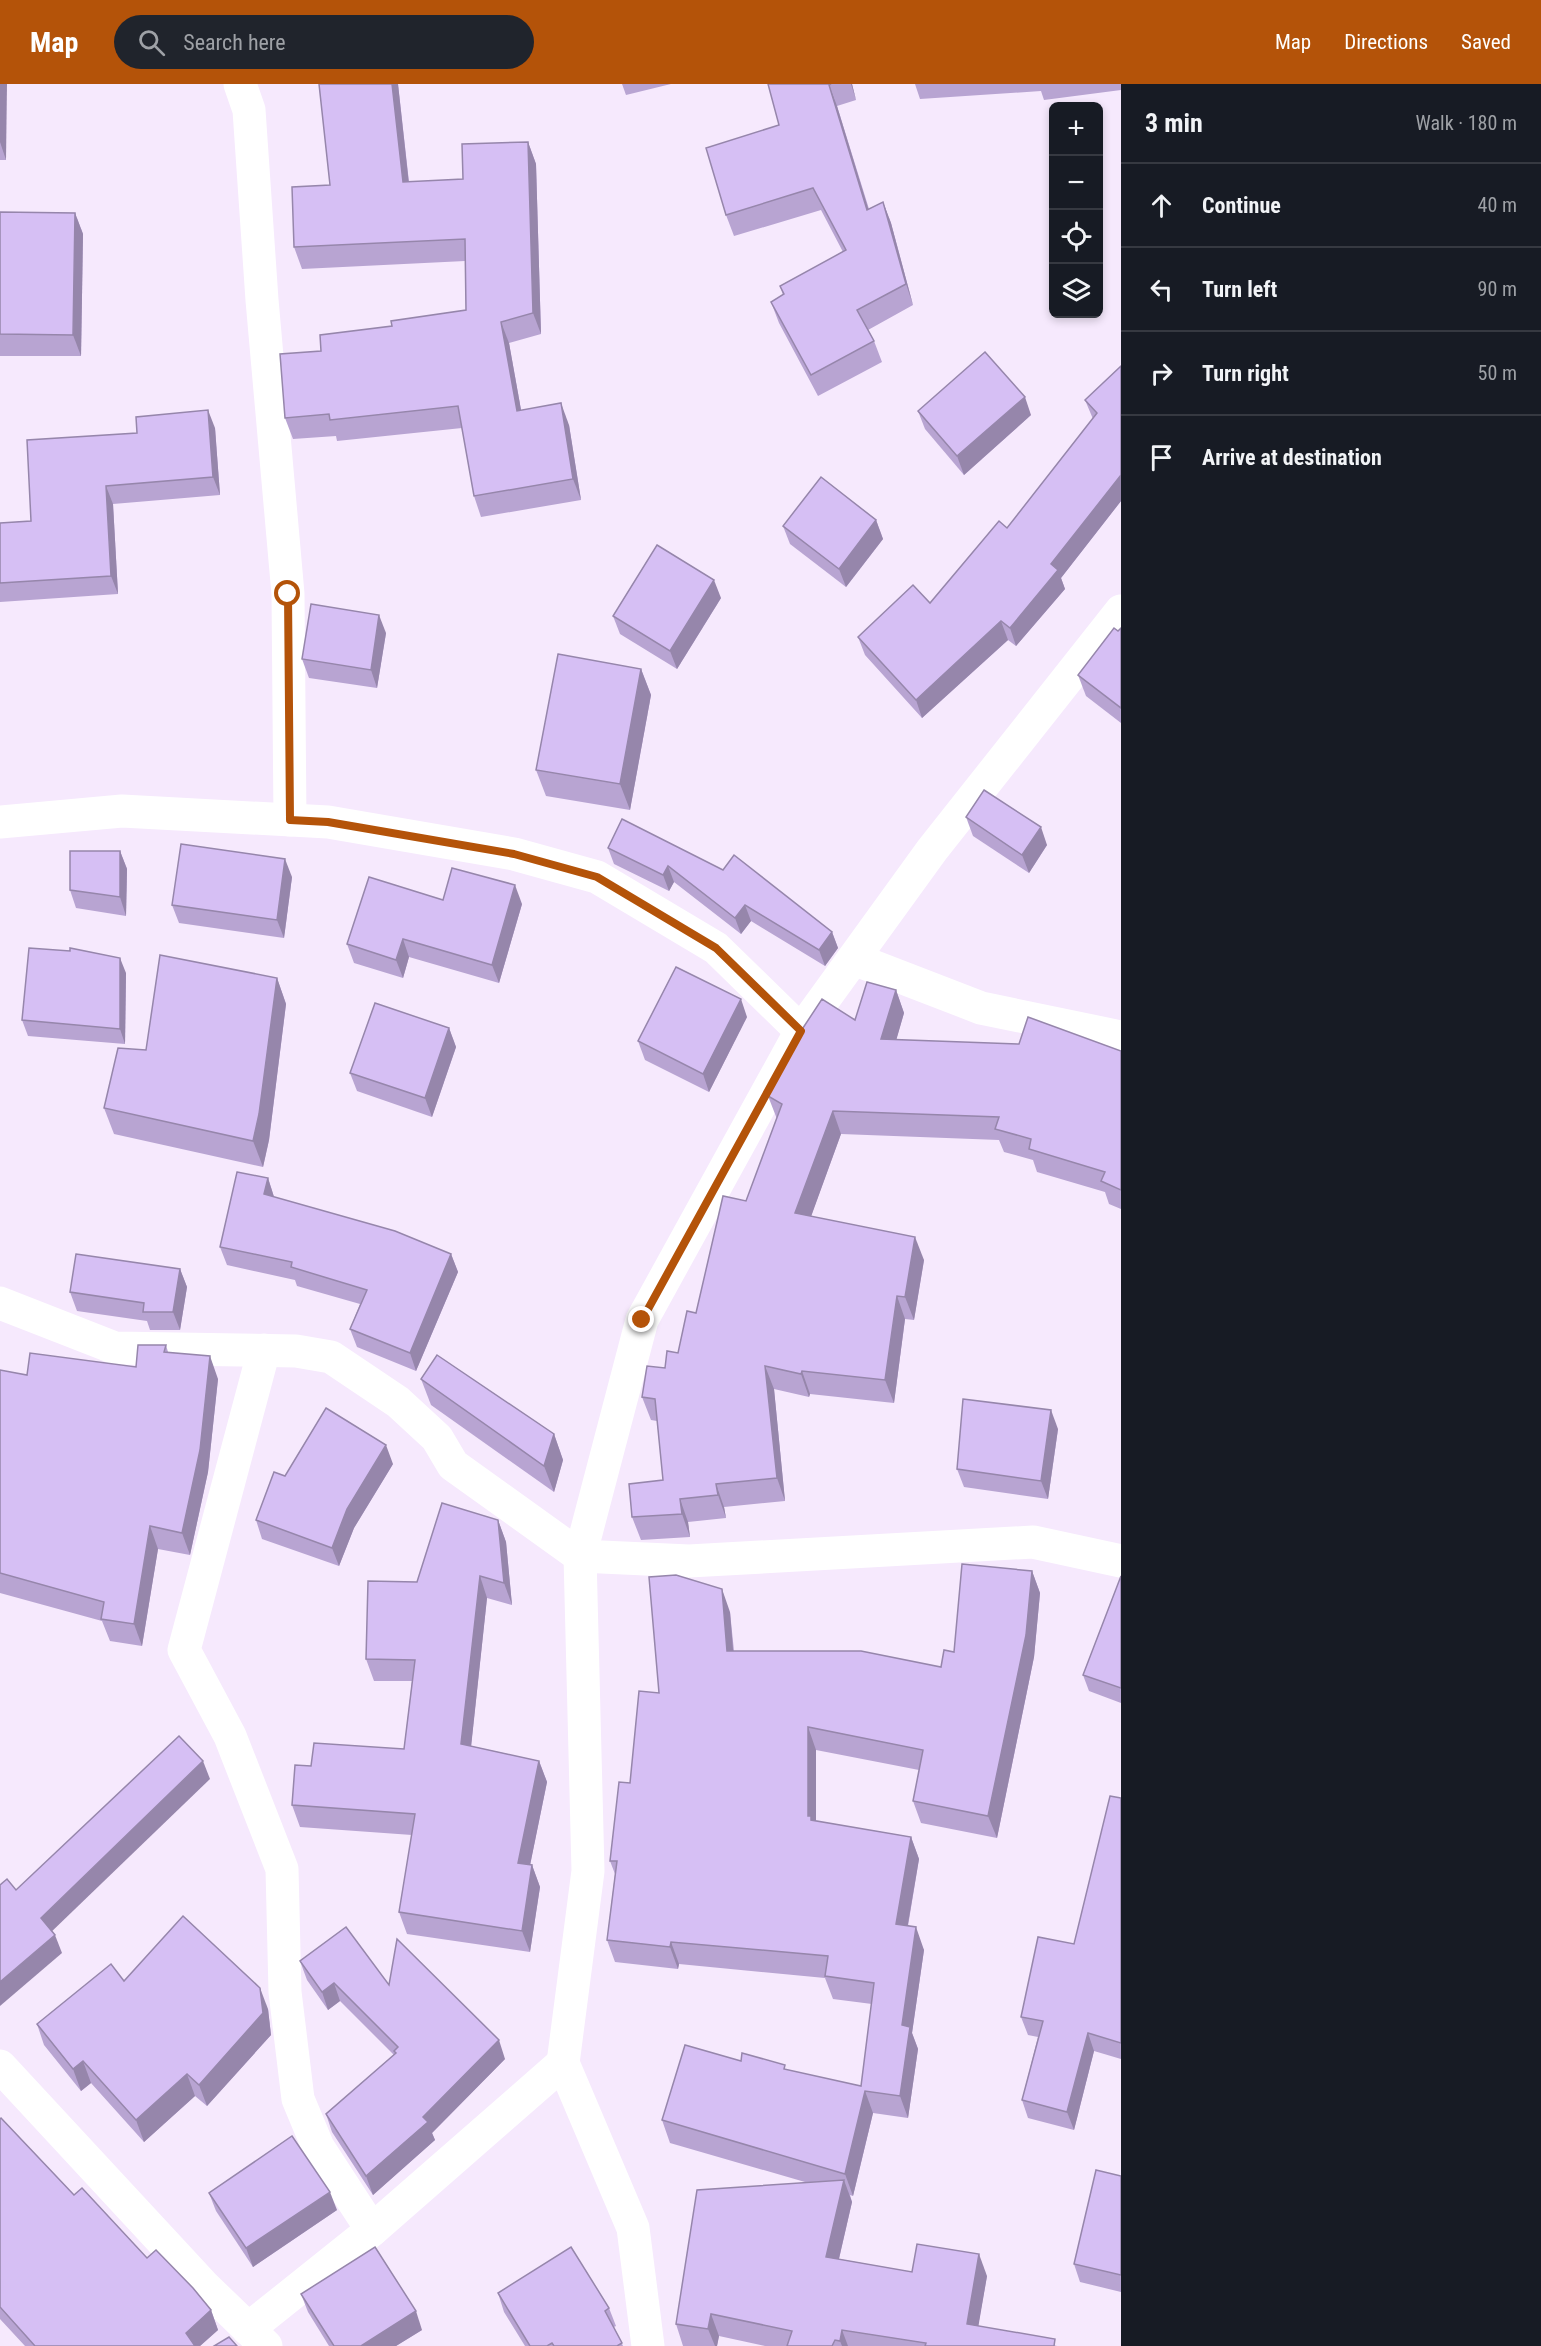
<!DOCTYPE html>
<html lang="en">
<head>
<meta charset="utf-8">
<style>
  :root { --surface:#171b24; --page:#20242c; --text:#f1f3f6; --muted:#9ea1a6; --line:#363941; --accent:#b45309 }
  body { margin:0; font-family:"Roboto Condensed",sans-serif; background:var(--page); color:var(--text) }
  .controls { position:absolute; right:18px; top:18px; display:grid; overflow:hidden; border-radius:9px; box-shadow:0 3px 9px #0003 }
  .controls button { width:54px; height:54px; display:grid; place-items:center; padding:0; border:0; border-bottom:2px solid var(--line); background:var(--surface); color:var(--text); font:30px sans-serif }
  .stop { position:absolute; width:18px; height:18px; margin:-14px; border:4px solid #b45309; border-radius:50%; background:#fff }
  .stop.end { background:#b45309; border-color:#fff; box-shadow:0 2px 6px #0008 }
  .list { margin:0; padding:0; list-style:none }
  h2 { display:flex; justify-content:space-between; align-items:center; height:78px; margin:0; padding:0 24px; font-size:26px }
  h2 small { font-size:20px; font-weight:400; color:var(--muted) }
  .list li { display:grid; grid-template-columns:39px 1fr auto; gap:18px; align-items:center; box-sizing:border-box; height:84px; padding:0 24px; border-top:2px solid var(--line) }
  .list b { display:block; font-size:22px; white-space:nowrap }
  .list em { font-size:20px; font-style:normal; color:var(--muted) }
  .icon { flex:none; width:33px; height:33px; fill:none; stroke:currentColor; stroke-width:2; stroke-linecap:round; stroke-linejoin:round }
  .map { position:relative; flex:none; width:1121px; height:2262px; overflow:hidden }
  header { display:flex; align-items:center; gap:36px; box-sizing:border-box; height:84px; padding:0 30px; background:var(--accent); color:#fff }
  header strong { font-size:28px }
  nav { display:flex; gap:33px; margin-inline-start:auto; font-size:21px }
  .search { width:420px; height:54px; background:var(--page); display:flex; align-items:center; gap:15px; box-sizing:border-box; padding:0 21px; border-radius:33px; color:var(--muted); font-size:22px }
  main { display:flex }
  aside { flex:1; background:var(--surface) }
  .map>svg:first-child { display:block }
</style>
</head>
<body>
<header>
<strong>Map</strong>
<div class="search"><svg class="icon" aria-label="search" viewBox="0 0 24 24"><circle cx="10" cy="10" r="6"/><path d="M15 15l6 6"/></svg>Search here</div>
<nav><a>Map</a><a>Directions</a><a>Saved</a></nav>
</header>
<main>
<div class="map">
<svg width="1121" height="2262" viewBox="0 0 1121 2262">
  <rect width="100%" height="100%" fill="#f6e9fd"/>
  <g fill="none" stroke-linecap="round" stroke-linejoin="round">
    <g stroke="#fff" stroke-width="33">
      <path d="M240,0l9,26 13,190 26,294 2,226"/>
      <path d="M0,738l122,-11 206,11 186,32 83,23 119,71 85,83"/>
      <path d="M854,875l127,49 140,29"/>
      <path d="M0,1219l115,45 181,3 35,6 67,45 39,36 16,27 127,91 109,5 344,-19 88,19"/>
      <path d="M264,1266l-80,300 46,86 52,133 3,123 13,107 20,48 54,83"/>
      <path d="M0,1982l203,219 63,61"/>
      <path d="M248,2245l124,-99 191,-167"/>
      <path d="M648,2262l-15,-118 -70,-165 25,-192 -8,-315 62,-236 159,-289 131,-181 189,-239"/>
    </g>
  </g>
  <g fill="#b8a4d2">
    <path d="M0,0l6,76h-6z"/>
    <path d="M319,0h79l11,98 54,-3 65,-37 8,22 5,170 -32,9 12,67 48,15 12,75 -100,17 -7,-21 -12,-68 -125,13 -1,-5 -43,3 -8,-21 36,-67 71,-25 74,-16 -1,-49 -163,8 -8,-22 36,-62z"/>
    <path d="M622,0h49l-45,11z"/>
    <path d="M768,0h84l4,16 -19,6 32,103 14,-7 8,21 22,82 -45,25 6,11 8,21 -64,34 -39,-73 -8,-21 12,-7 -3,-9 63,-34 -22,-42 -87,26 -8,-21 53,-90z"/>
    <path d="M915,0h206v6l-77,10 -3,-9 -121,8z"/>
    <path d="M0,128l75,1 8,21 -2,122h-81z"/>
    <path d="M1121,282v135l-60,77 4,11 -49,57 -8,-6 -86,78 -57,-63 -7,-18 72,-34 77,-75 86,-109 -8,-19z"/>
    <path d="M918,327l113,4 -67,60 -39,-46z"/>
    <path d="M215,344l5,67 -107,9 5,90 -118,8v-79l31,-2z"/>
    <path d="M876,436l7,19 -37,48 -56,-43 -7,-18z"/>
    <path d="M721,514l-44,71 -57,-35 -7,-18z"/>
    <path d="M1121,544v95l-35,-27 -8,-21z"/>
    <path d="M386,549l-9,55 -68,-10 -7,-19z"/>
    <path d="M641,585l10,26 -21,115 -84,-14 -10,-26z"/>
    <path d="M966,733l81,28 -18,28 -56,-37z"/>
    <path d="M622,735l210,113 6,16 -13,18 -74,-45 -10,13 -67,-52 -5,9 -55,-27 -6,-16z"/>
    <path d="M120,767l7,18 -1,47 -50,-8 -6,-18z"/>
    <path d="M292,793l-8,61 -105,-15 -7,-18z"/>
    <path d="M443,816l79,4 -23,79 -90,-26 -6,21 -49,-15 -7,-19z"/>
    <path d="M126,889l-1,71 -97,-8 -6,-16z"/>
    <path d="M277,894l9,26 -17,136 -6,27 -149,-33 -10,-26 42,-58z"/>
    <path d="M896,906l8,23 -8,27 225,11v158l-12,-5 -4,-12 -68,-20 -4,-12 -29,-8 -5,-12 -158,-6 -30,82 113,44 -10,60 -9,-1 -11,84 -84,-9 -1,3 -35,-8 11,112 -61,6 2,11 -38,4 2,15 -49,3 -9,-23 31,-37 -6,-59 -6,-1 -9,-23 36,-44 68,-152 31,-82 -9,-23 87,-76z"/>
    <path d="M747,933l-38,75 -64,-32 -7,-19z"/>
    <path d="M449,944l7,19 -24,70 -75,-26 -7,-18z"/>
    <path d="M268,1094l6,19 177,57 7,18 -42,99 -59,-24 -7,-18 10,-25 -63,-18 -2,-6 -68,-15 -7,-18z"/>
    <path d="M180,1185l7,18 -7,43h-30l-3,-9 -70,-10 -7,-19z"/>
    <path d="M166,1261l2,7 50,27 -10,93 -18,83 -32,-6 -16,97 -32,-5 -8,-20 -102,-28v-223l27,5 109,-8z"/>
    <path d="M421,1295l133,55 9,26 -9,32 -123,-87z"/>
    <path d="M1058,1345l-10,70 -84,-12 -7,-18z"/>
    <path d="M393,1380l-39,64 -15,38 -77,-27 -6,-19 29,-44z"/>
    <path d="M498,1436l8,22 6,63 -25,-7 -16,148 68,15 8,21 -17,83h2l8,22 -10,65 -123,-18 -8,-22 13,-77 -112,-8 -8,-22 19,-39 93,-17 8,-68h-38l-8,-22 51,-77z"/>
    <path d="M1032,1487l8,22 -6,64 -37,181 -76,-15 -8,-22 6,-31 -103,-20v71l95,16 8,22 -11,67 16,24 -12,83 6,16 -10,69 -35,-5 -20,83 -3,-1 2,7 -13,57 73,13 75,4 -9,50 79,20h-292l-46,-10 -2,10h-34l-7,-22 129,-142 -135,-39 -8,-23 79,-59 120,25 11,-82 -39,-5 -8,-21 -146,-14 -1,5 -63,-7 -8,-22 8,-66 -5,-13 20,-78 29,-90 71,-81 4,39 207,16z"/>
    <path d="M1121,1492v127l-32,-12 -6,-16z"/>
    <path d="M1121,1714v261l-27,-8 -20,79 -46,-12 -6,-18 16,-63 -10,-2 -7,-18 53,-73z"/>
    <path d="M300,1877l89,24 116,74 -73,74 3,7 -62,55 -41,-63 -6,-18 68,-59 -54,-54 -12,9 -21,-30z"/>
    <path d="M124,1897l144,28 3,26 -64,71 -12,-10 -51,46 -53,-59 -10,8 -37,-46 -7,-21z"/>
    <path d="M0,2035l74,76 73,63 64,52 7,20 -18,16h-175l-25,-27z"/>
    <path d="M1121,2092v116l-41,-10 -6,-18z"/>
    <path d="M209,2109l128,17 -84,57 -37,-56z"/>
    <path d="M498,2209l111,15 7,18 -2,1 9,19h-98l-21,-34z"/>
    <path d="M301,2210l121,36 -26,16h-67l-21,-34z"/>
  </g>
  <g fill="#9686ab">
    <path d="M0,0h7l-1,76 -6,-18z"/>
    <path d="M392,0h6l13,119 -8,-21z"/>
    <path d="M851,0h1l4,16z"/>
    <path d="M829,1l8,21 38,125 -8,-21z"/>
    <path d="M528,58l8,22 5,170 -8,-21z"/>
    <path d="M883,118l8,21 22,82 -7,-21z"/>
    <path d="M75,129l8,21 -2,122 -8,-21z"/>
    <path d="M501,238l8,21 16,89 -8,-21z"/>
    <path d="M1025,313l6,18 -67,60 -7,-19z"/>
    <path d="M561,319l8,22 12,75 -8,-21z"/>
    <path d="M208,326l7,18 5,67 -7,-18z"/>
    <path d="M1121,391v26l-60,77 4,11 -49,57 -6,-18 41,-64z"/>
    <path d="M106,402l7,18 5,90 -7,-18z"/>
    <path d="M876,436l7,19 -37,48 -7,-18z"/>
    <path d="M714,496l7,18 -44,71 -7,-18z"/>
    <path d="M379,531l7,18 -9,55 -6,-18z"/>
    <path d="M1001,537l7,19 -86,78 -6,-18z"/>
    <path d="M641,585l10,26 -21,115 -10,-26z"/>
    <path d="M1041,743l6,18 -18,28 -7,-18z"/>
    <path d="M120,767l7,18 -1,47 -6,-19z"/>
    <path d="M285,775l7,18 -8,61 -7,-18z"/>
    <path d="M668,782l6,16 -5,9 -6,-16z"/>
    <path d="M515,801l7,19 -23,79 -7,-18z"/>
    <path d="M745,821l6,16 -10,13 -6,-16z"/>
    <path d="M832,848l6,16 -13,18 -6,-16z"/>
    <path d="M403,855l6,18 -6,21 -7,-18z"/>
    <path d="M120,874l6,15 -1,71 -5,-15z"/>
    <path d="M277,894l9,26 -17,136 -6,27 -10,-26z"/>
    <path d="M896,906l8,23 -14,49 -9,-23z"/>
    <path d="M741,915l6,18 -38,75 -6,-18z"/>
    <path d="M449,944l7,19 -24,70 -7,-19z"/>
    <path d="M833,1027l8,23 -37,102 -9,-23z"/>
    <path d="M268,1094l6,19 -3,16 -7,-19z"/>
    <path d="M915,1153l9,23 -10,60 -9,-23z"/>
    <path d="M451,1170l7,18 -42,99 -6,-18z"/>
    <path d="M180,1185l7,18 -7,43 -7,-18z"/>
    <path d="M897,1212l8,23 -11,84 -9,-23z"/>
    <path d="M210,1272l8,23 -10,93 -18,83 -8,-22z"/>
    <path d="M765,1282l9,23 11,112 -8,-23z"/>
    <path d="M802,1287l8,23 -1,3 -8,-23z"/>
    <path d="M1051,1326l7,19 -10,70 -7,-18z"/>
    <path d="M554,1350l9,26 -9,32 -10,-26z"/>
    <path d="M386,1361l7,19 -39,64 -15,38 -7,-18 15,-39z"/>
    <path d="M716,1400l8,23 2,11 -8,-23z"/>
    <path d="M680,1415l8,23 2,15 -8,-23z"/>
    <path d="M498,1436l8,22 6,63 -8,-22z"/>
    <path d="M150,1442l8,23 -16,97 -8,-22z"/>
    <path d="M1032,1487l8,22 -6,64 -37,181 -9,-22z"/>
    <path d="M480,1492l7,22 -18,168 -8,-22z"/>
    <path d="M722,1505l8,23 5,62 -8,-23z"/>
    <path d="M808,1643l8,23v80l-8,-14z"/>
    <path d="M203,1677l7,18 -163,157 -6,-18z"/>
    <path d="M539,1677l8,21 -21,103 -8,-22z"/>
    <path d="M911,1753l8,22 -15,88 -8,-23z"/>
    <path d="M532,1781l8,22 -10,65 -8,-21z"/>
    <path d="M916,1843l8,23 -12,83 6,16 -10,69 -8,-22 2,-71z"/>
    <path d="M55,1851l7,18 -62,53v-24z"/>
    <path d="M671,1858l8,22 -1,5 -8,-22z"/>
    <path d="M334,1899l6,18 -12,9 -6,-18z"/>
    <path d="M260,1904l8,21 3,26 -64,71 -8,-21z"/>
    <path d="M1088,1949l6,18 -20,79 -7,-18z"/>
    <path d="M499,1956l6,19 -73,74 3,7 -62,55 -7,-19 57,-59z"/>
    <path d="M83,1977l8,22 -10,8 -8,-22z"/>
    <path d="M187,1990l8,22 -51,46 -8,-22z"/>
    <path d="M865,2007l8,22 -20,83 -8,-22z"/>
    <path d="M844,2096l8,22 -18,78 -8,-23z"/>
    <path d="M330,2108l7,18 -84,57 -7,-19z"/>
    <path d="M979,2170l8,22 -12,70 -8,-22z"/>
    <path d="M211,2226l7,20 -18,16h-10l-4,-13z"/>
    <path d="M416,2227l6,19 -26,16h-35z"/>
    <path d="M711,2230l8,22 -2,10h-2l-7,-17z"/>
    <path d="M842,2246l6,16h-6l-2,-5z"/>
  </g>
  <g fill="#d6bff4" stroke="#9686ab" stroke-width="1.5">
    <path d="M319,0h73l11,98 60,-3 -1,-35 66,-2 5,171 -32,9 16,89 44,-8 12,76 -99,17 -16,-90 -128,14 -1,-6 -44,4 -5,-64 41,-3 -1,-16 72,-9 -1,-5 75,-11 -1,-71 -171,8 -2,-60 38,-2z"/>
    <path d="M768,0h63l-2,1 38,125 16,-8 23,82 -49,26 17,31 -63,34 -40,-73 13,-8 -4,-8 66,-36 -33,-62 -87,27 -20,-67 73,-23z"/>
    <path d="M0,128l75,1 -2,122 -73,-1z"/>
    <path d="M985,268l40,45 -68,59 -39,-45z"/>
    <path d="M1121,282v109l-70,89 7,6 -48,58 -9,-7 -85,79 -58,-63 55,-52 17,18 69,-82 8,7 90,-115 -12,-13z"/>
    <path d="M208,326l5,67 -107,9 5,90 -111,7v-60l31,-2 -4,-81 110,-7 -1,-16z"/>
    <path d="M821,393l55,43 -37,49 -56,-43z"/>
    <path d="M657,461l57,35 -44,71 -57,-35z"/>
    <path d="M311,520l68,11 -8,55 -69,-11z"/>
    <path d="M1114,544l4,3 3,-3v80l-43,-33z"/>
    <path d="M558,570l83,15 -21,115 -84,-14z"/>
    <path d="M984,706l57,37 -19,28 -56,-38z"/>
    <path d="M622,735l101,51 11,-15 98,77 -13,18 -74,-45 -10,13 -67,-52 -5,9 -55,-27z"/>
    <path d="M181,760l104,15 -8,61 -105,-15z"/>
    <path d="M70,767h50v46l-50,-7z"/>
    <path d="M452,784l63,17 -23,80 -89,-26 -7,21 -49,-16 22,-67 74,23z"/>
    <path d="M29,864l41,3v-3l50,10v71l-98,-9z"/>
    <path d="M160,871l117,23 -18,136 -6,27 -149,-33 14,-60 28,2z"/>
    <path d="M676,883l65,32 -38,75 -65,-33z"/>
    <path d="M867,898l29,8 -15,49 138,5 9,-27 93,34v139l-20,-9 4,-9 -76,-23 2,-10 -36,-10 4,-12 -166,-6 -38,102 120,24 -10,60 -8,-1 -12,84 -83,-9 -1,3 -36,-8 12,112 -61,6 2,11 -38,4 2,15 -50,3 -3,-33 34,-4 -8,-81 -13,-2 5,-31 18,2 2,-17 11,2 9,-42 9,2 27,-117 23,5 36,-97 -14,-8 33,-65 21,-32 33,21z"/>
    <path d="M375,919l74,25 -24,70 -75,-25z"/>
    <path d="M237,1088l31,6 -4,16 131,37 56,23 -41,99 -60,-24 17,-39 -76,-23 1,-5 -72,-15z"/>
    <path d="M76,1170l104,15 -7,43h-30l1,-9 -74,-11z"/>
    <path d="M138,1261h28l-2,7 46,4 -10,94 -18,83 -32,-7 -16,98 -33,-5 3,-17 -104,-29v-203l27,5 3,-22 106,14z"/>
    <path d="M437,1271l117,79 -10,32 -123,-87z"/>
    <path d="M963,1315l88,11 -10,71 -84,-12z"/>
    <path d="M326,1324l60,37 -39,64 -15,39 -76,-28 18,-48 11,4z"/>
    <path d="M442,1419l56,17 6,63 -24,-7 -19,168 78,17 -21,102 14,2 -10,66 -123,-19 16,-98 -123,-9 3,-40 16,1 3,-23 90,6 11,-89 -49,-1 2,-78 49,1z"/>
    <path d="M962,1480l70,7 -6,64 -38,181 -75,-15 10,-51 -115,-23v89h3v4l100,17 -15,87 20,3 -14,98 8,2 -10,69 -35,-5 -20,83 -183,-54 23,-75 56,16 1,-8 43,12 -1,4 77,17 13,-103 -49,-7 3,-20 -157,-14 -1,5 -63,-7 10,-79h-7l9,-79 11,1 9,-92 20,2 -10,-116 27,-2 46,14 5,62h134l80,16 3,-17 10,2z"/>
    <path d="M1121,1492v112l-38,-13z"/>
    <path d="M179,1652l24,25 -162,157 14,17 -55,47v-97l7,-6 9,11z"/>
    <path d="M1110,1712l11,2v245l-33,-10 -21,79 -45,-12 21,-79 -22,-4 17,-80 36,7z"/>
    <path d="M183,1832l77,72 3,25 -64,72 -12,-11 -51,46 -53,-59 -10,8 -36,-45 74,-60 13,17z"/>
    <path d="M346,1843l43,58 8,-46 102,101 -76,77 5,5 -62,54 -40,-62 70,-61 -2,-2 4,-4 -64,-64 -12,9 -22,-31z"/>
    <path d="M1,2034l73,77 8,-7 65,70 9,-8 37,38 18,22 -25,23 9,13h-160l-35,-39v-188z"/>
    <path d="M292,2052l38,56 -84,56 -37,-55z"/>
    <path d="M1096,2086l25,6v99l-47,-11z"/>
    <path d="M844,2096l-18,77 86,15 5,-28 62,10 -12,70 88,15 -1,7h-129l1,-3 -84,-13 -2,11 -5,-1 -3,6h-45l5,-15 -81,-17 -3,15 -32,-5 21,-134z"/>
    <path d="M375,2163l41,64 -55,35h-27l-33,-52z"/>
    <path d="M571,2163l38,61 -4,3 17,32 -5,3h-63l-2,-3 -5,3h-17l-32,-53z"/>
    <path d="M229,2253l8,9h-23z"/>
  </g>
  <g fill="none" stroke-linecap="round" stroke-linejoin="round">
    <path stroke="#b45309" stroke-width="8" d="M288,510l2,226 38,2 186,32 83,23 119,71 85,83 -159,289"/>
  </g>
</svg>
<div class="controls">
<button>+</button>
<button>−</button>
<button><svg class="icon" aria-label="locate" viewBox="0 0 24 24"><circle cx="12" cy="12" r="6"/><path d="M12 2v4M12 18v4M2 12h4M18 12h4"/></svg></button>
<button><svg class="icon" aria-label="layers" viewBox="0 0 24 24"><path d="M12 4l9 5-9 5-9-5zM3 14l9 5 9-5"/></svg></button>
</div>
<div class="stop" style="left:288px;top:510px"></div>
<div class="stop end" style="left:642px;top:1236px"></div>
</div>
<aside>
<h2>3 min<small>Walk · 180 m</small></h2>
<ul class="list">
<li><svg class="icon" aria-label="ahead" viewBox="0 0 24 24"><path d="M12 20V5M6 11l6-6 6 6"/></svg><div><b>Continue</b></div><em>40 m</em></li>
<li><svg class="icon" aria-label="left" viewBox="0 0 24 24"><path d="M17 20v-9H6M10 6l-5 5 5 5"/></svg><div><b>Turn left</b></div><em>90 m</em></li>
<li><svg class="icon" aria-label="right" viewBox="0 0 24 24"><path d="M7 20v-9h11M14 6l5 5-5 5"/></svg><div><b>Turn right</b></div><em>50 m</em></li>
<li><svg class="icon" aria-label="arrive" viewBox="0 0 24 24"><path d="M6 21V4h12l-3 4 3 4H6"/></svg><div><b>Arrive at destination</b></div></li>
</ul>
</aside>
</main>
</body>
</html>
